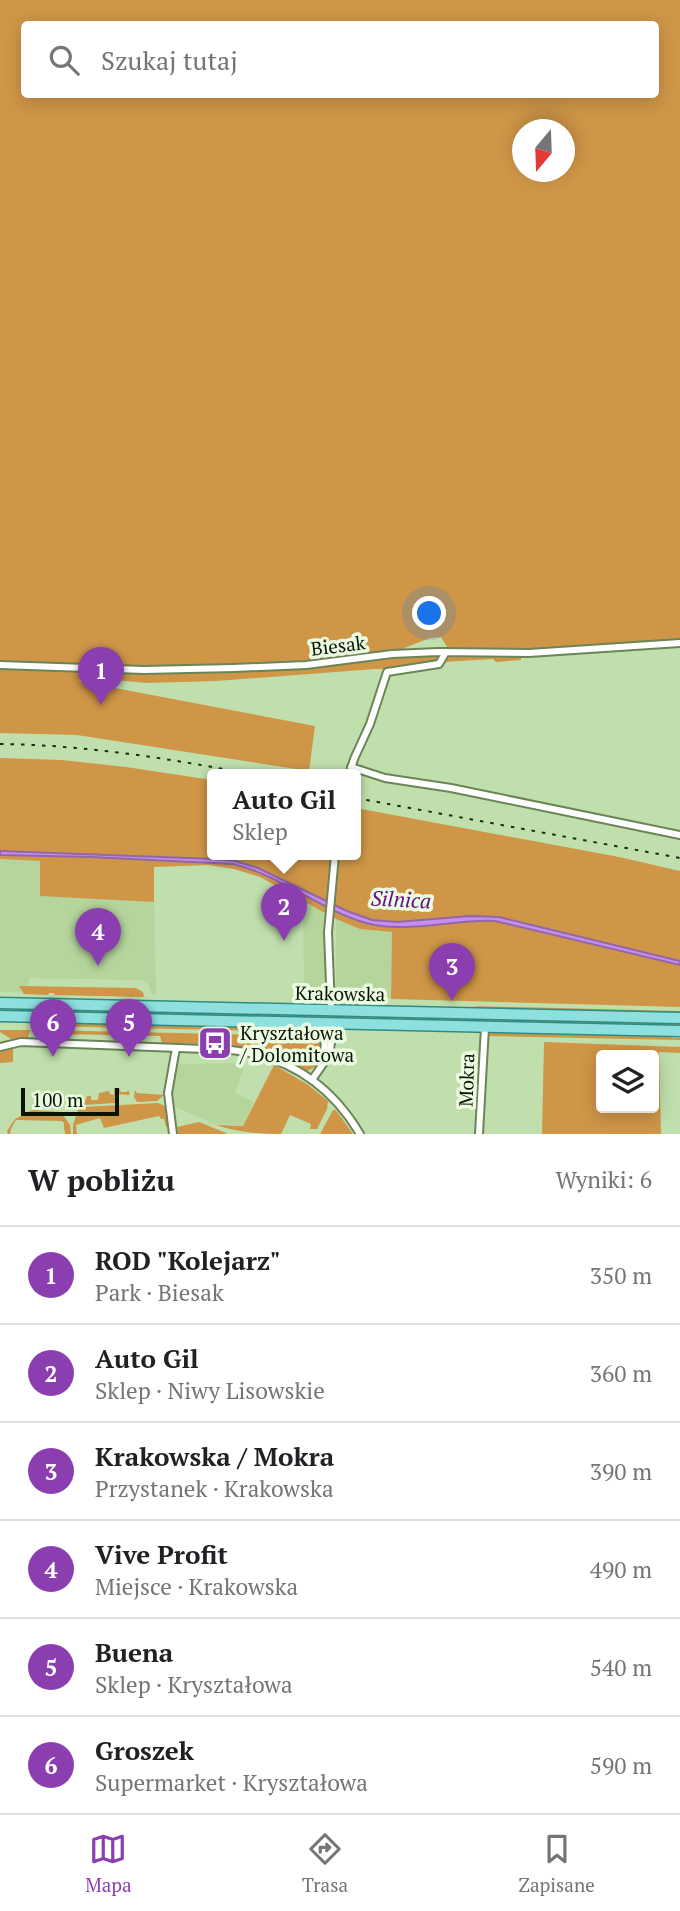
<!DOCTYPE html>
<html lang="pl">
<head>
<meta charset="utf-8">
<style>
  :root { --surface:#fff; --page:#f2f2f2; --text:#202124; --muted:#757577; --line:#e0e0e0; --accent:#8a3eb0 }
  body { margin:0; font-family:"PT Serif",serif; background:var(--page); color:var(--text) }
  .controls { position:absolute; right:21px; bottom:21px; display:grid; overflow:hidden; border-radius:7px; box-shadow:0 4px 18px #0003 }
  .controls button { width:63px; height:63px; display:grid; place-items:center; padding:0; border:0; border-bottom:2px solid var(--line); background:var(--surface); color:var(--text); font:35px sans-serif }
  .compass { position:absolute; left:512px; top:119px; width:63px; height:63px; border-radius:50%; background:var(--surface); box-shadow:0 4px 18px #0003; rotate:199deg }
  .scale { position:absolute; left:21px; bottom:18px; width:98px; box-sizing:border-box; padding-left:7px; border:4px solid #0a1403; border-top:0; font-size:19px; line-height:24px; white-space:nowrap; color:#0a1403; -webkit-text-stroke:5px #ebfbe1; paint-order:stroke }
  .you { position:absolute; left:430px; top:614px; width:24px; height:24px; margin:-18px; border:5px solid #fff; border-radius:50%; background:#1a73e8; box-shadow:0 0 0 10px #1a73e833 }
  .badge { display:grid; place-items:center; width:46px; height:46px; border-radius:50%; background:var(--accent); color:#fff; font-size:23px; font-weight:700 }
  .pin { position:absolute; translate:-50% -58px; filter:drop-shadow(0 2px 4px #0008) }
  .pin::after { content:''; position:absolute; top:37px; width:24px; height:21px; background:inherit; clip-path:polygon(0 0,100% 0,50% 100%) }
  .popup { position:absolute; left:207px; top:769px; width:154px; height:91px; box-sizing:border-box; display:grid; place-content:center; border-radius:7px; background:var(--surface); filter:drop-shadow(0 2px 5px #0005); font-size:23px; white-space:nowrap; color:var(--muted) }
  .popup b { font-size:26px; color:var(--text) }
  .popup::after { content:''; position:absolute; left:50%; top:100%; margin-left:-14px; border:14px solid transparent; border-top-color:var(--surface) }
  .list { margin:0; padding:0; list-style:none }
  h2 { display:flex; justify-content:space-between; align-items:center; height:91px; margin:0; padding:0 28px; font-size:30px }
  h2 small { font-size:23px; font-weight:400; color:var(--muted) }
  .list li { display:grid; grid-template-columns:46px 1fr auto; gap:21px; align-items:center; box-sizing:border-box; height:98px; padding:0 28px; border-top:2px solid var(--line) }
  .list b { display:block; font-size:26px; white-space:nowrap }
  .list p { margin:0; font-size:23px; white-space:nowrap; color:var(--muted) }
  .list em { font-size:23px; font-style:normal; color:var(--muted) }
  .icon { flex:none; width:38px; height:38px; fill:none; stroke:currentColor; stroke-width:2; stroke-linecap:round; stroke-linejoin:round }
  .map { position:relative; flex:none; width:680px; height:1134px; overflow:hidden }
  .search { position:absolute; background:var(--surface); box-shadow:0 4px 18px #0003; left:21px; right:21px; top:21px; height:77px; display:flex; align-items:center; gap:18px; box-sizing:border-box; padding:0 24px; border-radius:7px; color:var(--muted); font-size:26px }
  .sheet { height:679px; background:var(--surface) }
  nav { display:flex; justify-content:space-around; align-items:center; box-sizing:border-box; height:98px; border-top:2px solid var(--line); background:var(--surface); font-size:19px; color:var(--muted) }
  nav a { display:grid; justify-items:center; gap:4px }
  nav .on { color:var(--accent) }
  .map>svg:first-child { display:block }
</style>
</head>
<body>
<div class="map">
<svg width="680" height="1134" viewBox="0 0 680 1134">
  <rect width="100%" height="100%" fill="#c1dfac"/>
  <g fill="#b5d59c">
    <path d="M0,859l40,2v35l114,5 2,94h-4l-3,-10 -7,-5 -113,-2 -1,8 27,1v6l-55,-1z"/>
    <path d="M303,900l21,11 -1,23 2,62 -21,-1z"/>
    <path d="M336,919l24,10 32,3 -1,67 -55,-2z"/>
    <path d="M245,1063l-10,30 19,9 -11,23 -28,-1 -42,-18v-19l6,-23z"/>
  </g>
  <g fill="#cf9648" fill-rule="evenodd">
    <path d="M0,0h680v639l-153,11h-78l-8,-13 -11,1 -36,14 -71,9 -108,5 -140,2c81,1 162,2 243,-2 40,-2 79,-12 119,-11l2,3 -2,4 -48,7h-14l-159,12 -69,2 -65,-6 -1,3 -3,1 237,45 -6,45 -232,-36 -77,-2zM24,24h632v70h-632zM522,130h42v42h-42z"/>
    <path d="M450,656h71v4l-25,2 -3,-3 -49,3 3,-5z"/>
    <path d="M0,758l62,2 64,7 86,13v75h144v-47l263,49 61,14v136l-289,-8 1,-67 -32,-3 -24,-10 -76,-42 -26,-8 -25,-4 -55,2v35l-114,-6v-35l-40,-2z"/>
    <path d="M19,986l117,2 7,4 1,5 -89,-2 -1,-2h-5l-1,2 -24,-1z"/>
    <path d="M472,1006l208,5v2l-2,1 -182,-4z"/>
    <path d="M47,1008l297,7v5l-344,-8v-2z"/>
    <path d="M348,1015l332,7v5l-332,-7z"/>
    <path d="M57,1022l175,4 25,3 57,1 7,4 -6,-2 -275,-6v-2z"/>
    <path d="M0,1030h30l-2,8 -17,1 -11,-7z"/>
    <path d="M40,1030l273,6 7,3v14l-5,14 -10,5c-25,-15 -52,-24 -81,-25v-2h-6l-1,-3h-4l-1,2 -50,-1 -2,-7 -101,-2 -3,4h-12z"/>
    <path d="M491,1031l178,4 3,3h8v2l-194,-4z"/>
    <path d="M544,1042l136,5v6l-21,-1 2,82h-119zM601,1055h53v53h-53z"/>
    <path d="M13,1047v15l-13,1v-12z"/>
    <path d="M274,1065l33,19 21,17 -1,8 -10,20h-7l1,-5 -21,-9 -9,19c-27,0 -51,-3 -77,-13l12,4 27,1z"/>
    <path d="M114,1088h5l2,4h6l1,-2 2,4 -1,1 -13,-1 -2,4 3,1 -2,4 -31,2 3,-9h4v4h7l1,-7 10,-2 1,3 4,1z"/>
    <path d="M135,1090l2,3 27,2 -7,6 -20,1 -3,-5z"/>
    <path d="M158,1103l7,3 3,20 -2,1 -2,-8h-3l-2,-3 -55,12 -4,-10 -24,7 1,9h-4v-9l5,-15 5,-3z"/>
    <path d="M32,1110l29,2 9,13 1,9h-6v-3l-1,-1v-7l-2,-2 -46,-1 -5,9 -1,5h-2l-1,-3 8,-12z"/>
    <path d="M333,1110h2l3,3 15,21h-33z"/>
    <path d="M199,1122l27,11 1,1h-49l-1,-7z"/>
  </g>
  <path fill="#ca8cef" stroke="#9068a8" stroke-width="2" d="M0,851l214,8 21,2 23,7 89,43 25,9 25,2 73,-6 29,1 181,44v4l-185,-44c-41,-2 -90,13 -129,2 -46,-13 -86,-48 -133,-59l-142,-7 -91,-2z"/>
  <g fill="none" stroke-linecap="round" stroke-linejoin="round">
    <g stroke="#6a8556" stroke-width="10">
      <g id="street">
        <path d="M0,665l144,5 90,-2 72,-3 86,-11 46,-2 91,1 151,-10"/>
        <path d="M351,767l34,11 66,10 229,47"/>
        <path d="M349,775l5,-16 16,-35 17,-52 52,-8 7,-12"/>
        <path d="M331,1010l-3,-78 7,-77"/>
        <path d="M313,1025c17,9 11,21 10,37"/>
        <path d="M0,1047l21,-5 210,8c57,6 100,35 129,84"/>
        <path d="M312,1080c5,-8 12,-16 16,-25 5,-11 1,-23 12,-31"/>
        <path d="M173,1134l-5,-41 8,-45"/>
        <path d="M479,1134l6,-107"/>
      </g>
    </g>
    <g stroke="#2e8c83" stroke-width="13">
      <g id="primary">
        <path d="M0,1003l680,15"/>
        <path d="M0,1016l680,15"/>
      </g>
    </g>
    <use href="#street" stroke="#fff" stroke-width="6"/>
    <use href="#primary" stroke="#8de0de" stroke-width="10"/>
    <g stroke="#1e2a15" stroke-width="2" stroke-dasharray="3.5 7" stroke-linecap="butt">
      <path d="M0,744c87,1 171,15 256,31"/>
      <path d="M356,798l324,60"/>
    </g>
  </g>
  <defs>
    <g id="bus-square" transform="scale(1.75)"><rect x="-9" y="-9" width="18" height="18" rx="4" fill="#8a3eb0" stroke="#ebfbe1"/><path d="M-5-6H5V4H4V6H2V4H-2V6H-4V4H-5ZM-3.5-4V0h7V-4ZM-3.5 1.2v1.5H-2V1.2ZM2 1.2v1.5H3.5V1.2Z" fill="#fff"/></g>
  </defs>
  <g fill-rule="evenodd">
    <use href="#bus-square" x="215" y="1043"/>
  </g>
  <g text-anchor="middle" dominant-baseline="central" stroke-width="7" stroke-linejoin="round" paint-order="stroke">
    <g font-size="19" fill="#0a1403" stroke="#ebfbe1">
      <text transform="translate(338 645) rotate(-7)">Biesak</text>
      <text transform="translate(340 993) rotate(1)">Krakowska</text>
      <text transform="translate(466 1080) rotate(-88)">Mokra</text>
    </g>
    <g font-size="19" fill="#0a1403" stroke="#ebfbe1" text-anchor="start">
      <text x="240" y="1032">Kryształowa<tspan x="240" dy="22">/ Dolomitowa</tspan></text>
    </g>
    <g font-size="21" font-style="italic" fill="#640e88" stroke="#ebfbe1">
      <text transform="translate(401 899) rotate(3)">Silnica</text>
    </g>
  </g>
</svg>
<div class="controls">
<button><svg class="icon" aria-label="layers" viewBox="0 0 24 24"><path d="M12 4l9 5-9 5-9-5zM3 14l9 5 9-5"/></svg></button>
</div>
<svg class="compass" viewBox="-18 -18 36 36"><path d="M0-13l5 13h-10z" fill="#e53935"/><path d="M0 13l5-13h-10z" fill="#757577"/></svg>
<div class="scale">100 m</div>
<div class="you"></div>
<div class="pin badge" style="left:101px;top:705px">1</div>
<div class="pin badge" style="left:284px;top:941px">2</div>
<div class="popup"><b>Auto Gil</b>Sklep</div>
<div class="pin badge" style="left:452px;top:1001px">3</div>
<div class="pin badge" style="left:98px;top:966px">4</div>
<div class="pin badge" style="left:129px;top:1057px">5</div>
<div class="pin badge" style="left:53px;top:1057px">6</div>
<div class="search"><svg class="icon" aria-label="search" viewBox="0 0 24 24"><circle cx="10" cy="10" r="6"/><path d="M15 15l6 6"/></svg>Szukaj tutaj</div>
</div>
<section class="sheet">
<h2>W pobliżu<small>Wyniki: 6</small></h2>
<ul class="list">
<li><span class="badge">1</span><div><b>ROD &quot;Kolejarz&quot;</b><p>Park · Biesak</p></div><em>350 m</em></li>
<li><span class="badge">2</span><div><b>Auto Gil</b><p>Sklep · Niwy Lisowskie</p></div><em>360 m</em></li>
<li><span class="badge">3</span><div><b>Krakowska / Mokra</b><p>Przystanek · Krakowska</p></div><em>390 m</em></li>
<li><span class="badge">4</span><div><b>Vive Profit</b><p>Miejsce · Krakowska</p></div><em>490 m</em></li>
<li><span class="badge">5</span><div><b>Buena</b><p>Sklep · Kryształowa</p></div><em>540 m</em></li>
<li><span class="badge">6</span><div><b>Groszek</b><p>Supermarket · Kryształowa</p></div><em>590 m</em></li>
</ul>
</section>
<nav>
<a class="on"><svg class="icon" aria-label="map" viewBox="0 0 24 24"><path d="M3 6l6-2 6 2 6-2v14l-6 2-6-2-6 2zM9 4v14M15 6v14"/></svg>Mapa</a>
<a><svg class="icon" aria-label="directions" viewBox="0 0 24 24"><path d="M12 3l9 9-9 9-9-9zM9 14v-3h6M13 9l2 2-2 2"/></svg>Trasa</a>
<a><svg class="icon" aria-label="saved" viewBox="0 0 24 24"><path d="M7 4h10v16l-5-4-5 4z"/></svg>Zapisane</a>
</nav>
</body>
</html>
